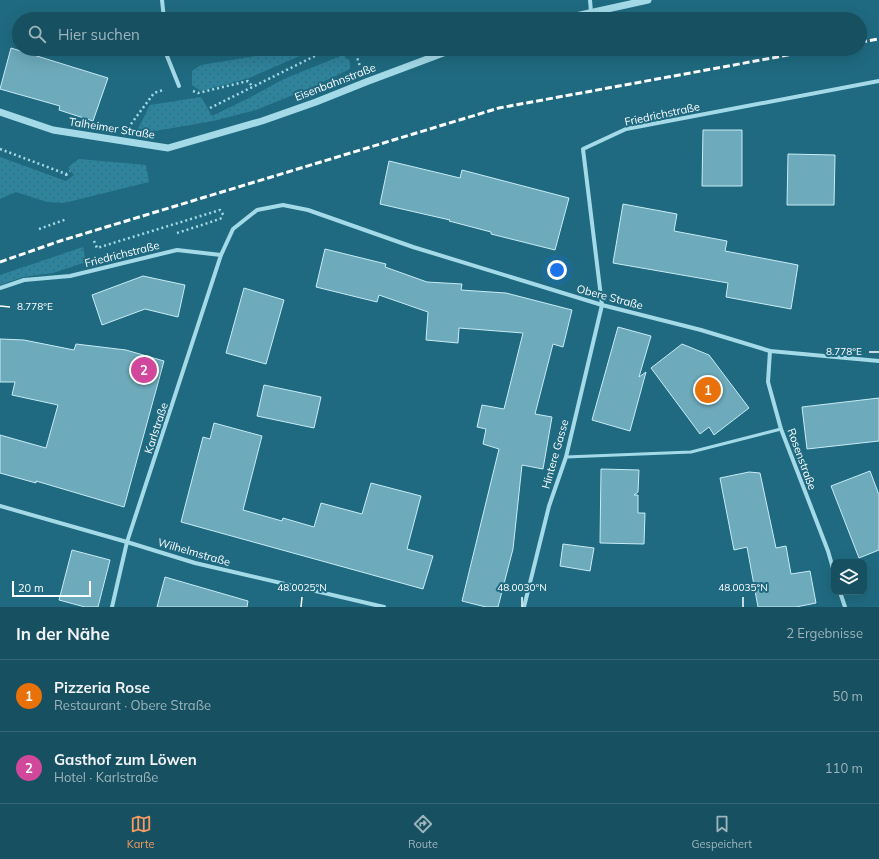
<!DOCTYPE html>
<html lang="de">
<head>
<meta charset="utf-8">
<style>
  :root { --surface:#175060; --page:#205766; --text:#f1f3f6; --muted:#9eb5bd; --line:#366775; --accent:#f79b63 }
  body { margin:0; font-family:Mulish,sans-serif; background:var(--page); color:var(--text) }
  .controls { position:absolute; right:12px; bottom:12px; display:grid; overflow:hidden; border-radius:8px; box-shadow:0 4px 16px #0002 }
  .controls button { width:36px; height:36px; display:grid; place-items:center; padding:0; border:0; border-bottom:1px solid var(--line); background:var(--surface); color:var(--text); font:20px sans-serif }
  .scale { position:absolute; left:12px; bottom:10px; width:79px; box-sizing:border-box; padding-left:4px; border:2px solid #fff; border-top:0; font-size:11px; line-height:14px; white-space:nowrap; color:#fff; -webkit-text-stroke:3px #1f6a80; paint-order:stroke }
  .you { position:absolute; left:557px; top:270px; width:14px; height:14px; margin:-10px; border:3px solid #fff; border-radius:50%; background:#1a73e8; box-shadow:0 0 0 6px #1a73e833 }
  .badge { display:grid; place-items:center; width:26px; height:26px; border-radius:50%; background:var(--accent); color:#fff; font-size:13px; font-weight:700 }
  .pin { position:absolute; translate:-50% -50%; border:2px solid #fff; box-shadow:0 1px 4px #0006 }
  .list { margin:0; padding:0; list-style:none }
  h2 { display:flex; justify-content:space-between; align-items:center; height:52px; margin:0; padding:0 16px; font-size:17px }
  h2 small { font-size:13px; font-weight:400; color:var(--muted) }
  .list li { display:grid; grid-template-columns:26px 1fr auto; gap:12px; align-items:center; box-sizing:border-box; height:72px; padding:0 16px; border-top:1px solid var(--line) }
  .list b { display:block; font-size:15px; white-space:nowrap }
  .list p { margin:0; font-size:13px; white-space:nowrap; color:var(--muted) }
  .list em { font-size:13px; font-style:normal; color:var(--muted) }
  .icon { flex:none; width:22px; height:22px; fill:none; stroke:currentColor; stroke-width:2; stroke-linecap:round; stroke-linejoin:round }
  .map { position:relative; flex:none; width:879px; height:607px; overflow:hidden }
  .search { position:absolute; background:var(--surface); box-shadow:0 4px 16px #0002; left:12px; right:12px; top:12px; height:44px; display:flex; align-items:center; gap:10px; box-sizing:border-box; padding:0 14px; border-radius:22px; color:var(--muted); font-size:15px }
  .sheet { height:196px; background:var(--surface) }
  nav { display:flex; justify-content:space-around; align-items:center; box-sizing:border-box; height:56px; border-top:1px solid var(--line); background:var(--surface); font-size:11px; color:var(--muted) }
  nav a { display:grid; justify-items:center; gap:2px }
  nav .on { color:var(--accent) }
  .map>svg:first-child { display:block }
</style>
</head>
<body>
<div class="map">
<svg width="879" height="607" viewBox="0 0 879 607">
  <defs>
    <pattern id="grass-dots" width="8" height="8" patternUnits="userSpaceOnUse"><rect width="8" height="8" fill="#2e849d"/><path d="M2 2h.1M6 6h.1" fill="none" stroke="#3c6b79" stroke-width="1.8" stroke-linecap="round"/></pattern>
  </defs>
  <rect width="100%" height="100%" fill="#1f6a80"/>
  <g fill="url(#grass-dots)">
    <path d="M299,49h17l-67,29 -48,13 -9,-6v-14l9,-6z"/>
    <path d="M343,55l7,6v8l-40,19 -54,22 -43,11 -58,10h-18l13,-26 51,-8 11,19 35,-17 37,-20z"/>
    <path d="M0,157l66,24 8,-6 -6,-8 11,-8 67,6 3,17 -85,21 -17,-1 -31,-10 -16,7z"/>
    <path d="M83,247l3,15 -33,11 -30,4 -23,8v-10z"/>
  </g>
  <g fill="#6daabb" stroke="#c8ecf6">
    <path d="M11,48l97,30 -15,43 -34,-11 1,-4 -60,-17z"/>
    <path d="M703,130h39v56h-40z"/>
    <path d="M788,154l47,1 -1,50h-47z"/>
    <path d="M389,161l71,17 2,-8 107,28 -14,52 -64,-16v-2l-42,-11 1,-1 -70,-16z"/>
    <path d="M623,204l54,10 -3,17 53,10 -2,10 73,14 -7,44 -65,-12 2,-14 -115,-20z"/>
    <path d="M325,249l61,15 -1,3 42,15 35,2 -1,6 45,3 66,17 -9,37 -10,-3 -18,70 17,3 -9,52 -21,-4 -9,84 -15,58h-12l-24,-6 37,-152 -16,-5 3,-15 -9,-2 5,-22 22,4 19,-76 -64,-5 -1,15 -32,-3 2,-28 -49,-17 -2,7 -61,-15z"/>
    <path d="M143,276l42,9 -7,32 -33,-8 -43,16 -10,-30z"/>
    <path d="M244,288l40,12 -18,64 -40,-11z"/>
    <path d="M618,327l33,9 -12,41 7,-5 -16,59 -38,-11z"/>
    <path d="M0,339l24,1 50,10 2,-6 50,6 38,11 -40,146 -88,-26v2l-36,-10v-38l46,13 12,-43 -46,-10 3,-13h-15z"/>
    <path d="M682,344l27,11 40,53 -35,27 -5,-8 -9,7 -49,-66z"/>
    <path d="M264,385l57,12 -7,31 -57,-12z"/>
    <path d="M879,398v43l-72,8 -5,-42z"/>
    <path d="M214,423l48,13 -19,74 39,11 1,-3 31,9 7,-24 41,11 9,-31 50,13 -14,53 26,7 -10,33 -242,-67 22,-85 7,2z"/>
    <path d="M601,469l38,1 -1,22 -4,3h4v18h7l-1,31 -44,-1z"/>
    <path d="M870,471l9,24v55l-20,8 -28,-72z"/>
    <path d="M749,472l11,1 16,75 10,-2 5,28 19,-3 6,32 -20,4h-38l-11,-60 -13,3 -14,-72z"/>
    <path d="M563,544l31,4 -4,23 -30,-5z"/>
    <path d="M72,550l38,10 -12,47h-13l-26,-7z"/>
    <path d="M165,577l83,24 -1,6h-90z"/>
  </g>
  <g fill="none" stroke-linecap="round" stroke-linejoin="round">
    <g stroke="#a4dae8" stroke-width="2.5" stroke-dasharray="2 3" stroke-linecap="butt">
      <path d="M354,49l6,17"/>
      <path d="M182,54l33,-5"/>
      <path d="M193,91l5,2 50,-12 4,5"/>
      <path d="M210,108l119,-59"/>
      <path d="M131,124l23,-31 9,-3"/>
      <path d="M0,149l66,25 4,-3"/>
      <path d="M66,174l1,4"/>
      <path d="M39,229l28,-10"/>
      <path d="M177,233l28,-9 17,-6"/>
      <path d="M94,241l3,7 123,-38 4,6"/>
    </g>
    <path stroke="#a4dae8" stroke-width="3" d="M566,457l125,-5 90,-23"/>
    <g stroke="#a4dae8" stroke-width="4">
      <path d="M162,0l2,19"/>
      <path d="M590,0l1,12"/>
      <path d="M167,49v7l12,30"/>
      <path d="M0,288l24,-8 46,-4 107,-26 44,5"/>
      <path d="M770,351l-2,31 13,47 47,122 6,21"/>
      <path d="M0,506l127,36 68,21 189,44"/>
      <path d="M840,592l5,15"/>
      <path d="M112,607l15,-65 94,-287 12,-26 24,-19 26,-5 25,5 105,37 189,58 99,25 69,21 109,10"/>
      <path d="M524,607l25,-101 17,-49 36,-152 -19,-156 43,-20 253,-48"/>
    </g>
    <g stroke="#a4dae8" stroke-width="7">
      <path d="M562,19l86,-19"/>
      <path d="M0,112l53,18 115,18 94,-27 54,-19 50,-20 88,-33"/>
    </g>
    <g stroke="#fff" stroke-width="3" stroke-dasharray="7 3" stroke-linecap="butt">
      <path d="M860,42l19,-3"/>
      <path d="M0,262l60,-21 439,-133 322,-59"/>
    </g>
  </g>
  <path fill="none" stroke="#fff" stroke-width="1.5" d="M0,306l10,1M869,352h10M301,607l1,-10M522,607v-10M743,607v-10"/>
  <g text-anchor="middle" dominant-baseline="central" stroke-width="4" stroke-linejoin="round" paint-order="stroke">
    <g font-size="11" fill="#fff" stroke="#1f6a80">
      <text transform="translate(335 82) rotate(-21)">Eisenbahnstraße</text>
      <text transform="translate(662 114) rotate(-12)">Friedrichstraße</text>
      <text transform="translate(112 128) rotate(9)">Talheimer Straße</text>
      <text transform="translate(122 254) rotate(-14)">Friedrichstraße</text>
      <text transform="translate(610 297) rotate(15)">Obere Straße</text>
      <text transform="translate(156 428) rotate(-72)">Karlstraße</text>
      <text transform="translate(555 454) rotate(-74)">Hintere Gasse</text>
      <text transform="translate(802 459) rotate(70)">Rosenstraße</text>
      <text transform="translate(194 552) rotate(16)">Wilhelmstraße</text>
    </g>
  </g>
  <g font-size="10" text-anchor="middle" fill="#fff" stroke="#1f6a80" stroke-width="4" stroke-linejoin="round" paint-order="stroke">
    <text x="35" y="310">8.778°E</text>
    <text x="844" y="355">8.778°E</text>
    <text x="302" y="591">48.0025°N</text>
    <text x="522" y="591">48.0030°N</text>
    <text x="743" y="591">48.0035°N</text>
  </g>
</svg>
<div class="controls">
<button><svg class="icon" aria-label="layers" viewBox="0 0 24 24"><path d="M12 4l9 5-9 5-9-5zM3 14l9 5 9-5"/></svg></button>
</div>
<div class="scale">20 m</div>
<div class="you"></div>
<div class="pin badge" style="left:708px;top:390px;background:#e8710a">1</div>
<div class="pin badge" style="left:144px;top:370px;background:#d1479c">2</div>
<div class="search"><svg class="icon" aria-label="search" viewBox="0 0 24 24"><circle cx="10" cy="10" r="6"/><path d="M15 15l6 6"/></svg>Hier suchen</div>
</div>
<section class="sheet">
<h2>In der Nähe<small>2 Ergebnisse</small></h2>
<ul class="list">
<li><span class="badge" style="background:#e8710a">1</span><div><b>Pizzeria Rose</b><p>Restaurant · Obere Straße</p></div><em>50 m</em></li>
<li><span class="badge" style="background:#d1479c">2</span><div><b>Gasthof zum Löwen</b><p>Hotel · Karlstraße</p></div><em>110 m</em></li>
</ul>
</section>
<nav>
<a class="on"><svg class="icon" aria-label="map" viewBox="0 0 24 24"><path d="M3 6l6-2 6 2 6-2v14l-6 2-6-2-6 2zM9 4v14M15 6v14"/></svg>Karte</a>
<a><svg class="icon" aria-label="directions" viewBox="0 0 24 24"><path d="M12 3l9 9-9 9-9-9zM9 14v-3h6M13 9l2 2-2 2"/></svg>Route</a>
<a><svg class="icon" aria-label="saved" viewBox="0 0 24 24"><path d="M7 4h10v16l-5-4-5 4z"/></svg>Gespeichert</a>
</nav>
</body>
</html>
